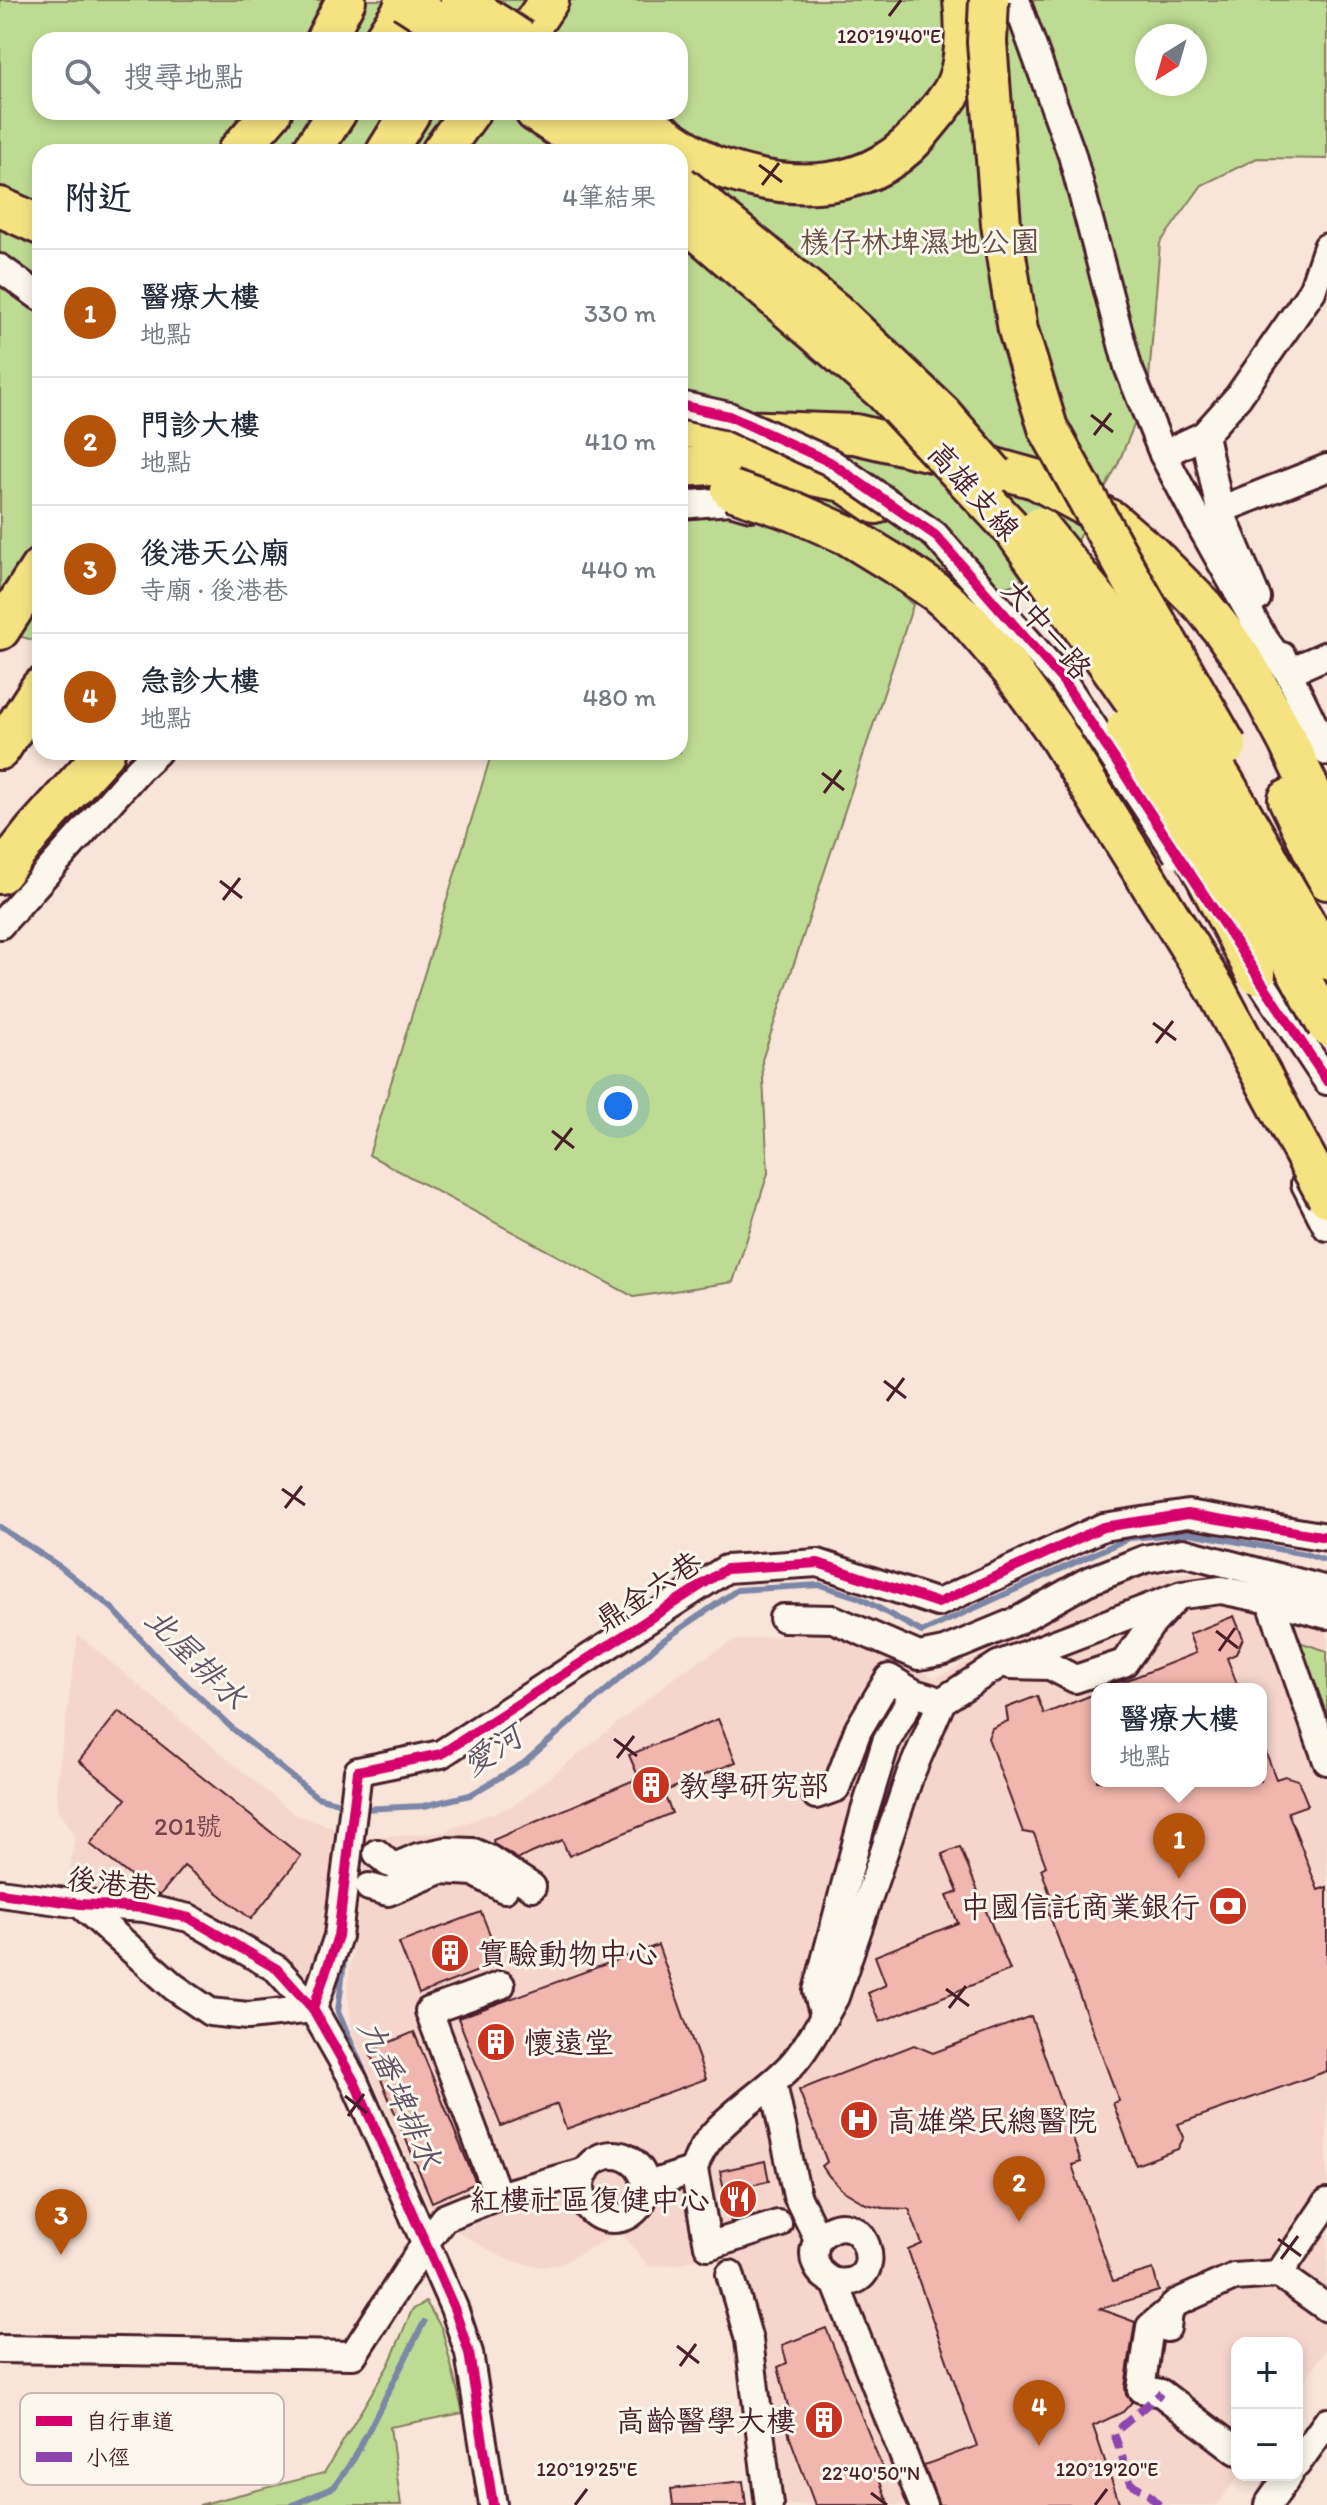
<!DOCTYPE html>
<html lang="zh-TW">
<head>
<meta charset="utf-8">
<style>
  :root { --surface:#fff; --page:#f6f6f7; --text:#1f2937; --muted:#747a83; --line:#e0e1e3; --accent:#b45309 }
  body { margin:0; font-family:Itim,"LXGW WenKai TC",sans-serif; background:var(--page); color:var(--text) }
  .controls { position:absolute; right:24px; bottom:24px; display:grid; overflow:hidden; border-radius:16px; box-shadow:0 4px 12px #0003 }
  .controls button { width:72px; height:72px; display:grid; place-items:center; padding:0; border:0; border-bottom:2px solid var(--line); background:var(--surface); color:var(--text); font:40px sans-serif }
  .compass { position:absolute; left:1135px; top:24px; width:72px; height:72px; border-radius:50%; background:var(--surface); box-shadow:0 4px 12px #0003; rotate:217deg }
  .you { position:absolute; left:618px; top:1106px; width:28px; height:28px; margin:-20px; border:6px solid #fff; border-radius:50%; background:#1a73e8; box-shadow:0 0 0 12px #1a73e833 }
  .badge { display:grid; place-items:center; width:52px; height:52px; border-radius:50%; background:var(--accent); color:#fff; font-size:26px; font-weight:700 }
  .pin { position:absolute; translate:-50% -66px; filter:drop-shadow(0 2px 4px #0008) }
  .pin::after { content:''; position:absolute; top:42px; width:28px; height:24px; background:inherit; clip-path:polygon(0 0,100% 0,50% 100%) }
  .popup { position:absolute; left:1091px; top:1683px; width:176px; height:104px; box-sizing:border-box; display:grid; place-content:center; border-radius:16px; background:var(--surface); filter:drop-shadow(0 2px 6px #0005); font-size:26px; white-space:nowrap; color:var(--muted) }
  .popup b { font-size:30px; color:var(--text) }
  .popup::after { content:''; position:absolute; left:50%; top:100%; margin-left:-16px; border:16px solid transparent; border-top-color:var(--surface) }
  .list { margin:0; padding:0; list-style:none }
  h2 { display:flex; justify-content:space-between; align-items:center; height:104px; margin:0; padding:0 32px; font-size:34px }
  h2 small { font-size:26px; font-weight:400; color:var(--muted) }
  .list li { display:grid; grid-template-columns:52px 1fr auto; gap:24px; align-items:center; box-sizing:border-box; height:128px; padding:0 32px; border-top:2px solid var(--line) }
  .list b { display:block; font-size:30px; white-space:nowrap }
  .list p { margin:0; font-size:26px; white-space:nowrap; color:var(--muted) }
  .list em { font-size:26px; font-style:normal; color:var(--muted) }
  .icon { flex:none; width:44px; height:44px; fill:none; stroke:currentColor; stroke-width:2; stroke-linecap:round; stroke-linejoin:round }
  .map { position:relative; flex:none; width:1327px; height:2505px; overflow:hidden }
  .search { position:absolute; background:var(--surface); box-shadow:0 4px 12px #0003; left:32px; top:32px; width:656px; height:88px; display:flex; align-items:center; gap:20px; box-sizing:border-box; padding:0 28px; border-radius:24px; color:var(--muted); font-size:30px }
  .panel { position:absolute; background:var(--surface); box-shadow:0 4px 12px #0003; left:32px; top:144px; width:656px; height:616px; border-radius:24px }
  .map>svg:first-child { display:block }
</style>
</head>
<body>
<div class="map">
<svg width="1327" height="2505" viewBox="0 0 1327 2505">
  <rect width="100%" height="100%" fill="#f8e4d9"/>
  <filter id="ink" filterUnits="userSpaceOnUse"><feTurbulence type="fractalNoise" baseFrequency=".0125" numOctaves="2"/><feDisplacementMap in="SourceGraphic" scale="16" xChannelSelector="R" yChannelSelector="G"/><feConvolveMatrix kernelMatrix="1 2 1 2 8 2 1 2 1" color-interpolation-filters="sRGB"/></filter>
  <g filter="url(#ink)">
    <g fill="#f6d6cc" fill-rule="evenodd">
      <path d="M1207,1572l58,10 62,18v748l-30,44v-49h-60v132h3l-24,30h-434l-16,-146 -10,-51 -14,-34 -15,-25 -48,15 -31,2 -27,-34 -61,32 -18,3 -34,-7 -23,-12 -22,-13 -35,-30 -75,-170 -6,-46 22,-152 70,-4 76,-28 169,-135 50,-29 64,-8 41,1 97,44 159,-84 45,-19zM1097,1689h164v92h-164z"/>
      <path d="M78,1635l216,179 49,17 -15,105 -18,53 -43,-41 -71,-37 -129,-22 8,-54 -17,-24 -1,-29z"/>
    </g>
    <g fill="#bedb93" stroke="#847d5f" stroke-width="2" fill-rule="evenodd">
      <path d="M0,0h1327v159l-70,-1 -55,27 -42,58 -12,148 -30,73 -44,82 -62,39 -58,14 -123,-86 -151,-17v-344h-640v490l-40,-11zM1147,36h48v48h-48zM40,40h640v72h-640z"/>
      <path d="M728,509l127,43 58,53 -151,455 6,113 -35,109 -99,15 -265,-142 123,-403h188v-241z"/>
      <path d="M1296,1641l31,10v67l-9,-7z"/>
      <path d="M426,2302l16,27 21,84 -73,14 11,78h-202l125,-32 65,-109 23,-54z"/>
    </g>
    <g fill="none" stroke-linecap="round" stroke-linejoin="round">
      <g stroke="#7c86a6" stroke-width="6">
        <path d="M0,1527l62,41 51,41 45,49 75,71 84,68 30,8"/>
        <path d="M361,1809l63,-3 46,-11 54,-32 137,-121 76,-52 83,-5 40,13 62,34 207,-94 61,-5 115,21 22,7"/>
        <path d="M345,1952l-7,60 29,66"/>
        <path d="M293,2505l41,-18 21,-30 69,-135"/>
      </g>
    </g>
    <g fill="#f1b6ad" stroke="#4a1f2b" stroke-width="2">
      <path d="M1234,1616l9,22 -7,16 -9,4 12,31h-143l29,-9v1l71,-28 -7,-19z"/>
      <path d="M1097,1693v88h164l1,-39 14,37 9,-3 13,4 10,25 -20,7 30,78 9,-3v184l-149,53 6,13 -6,12 -42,16 -23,-62 6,-2 -73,-195 7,-3 -12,-34 5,-3 -12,-32 -11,-2 -35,-94 4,-10 16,-7 -2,-13 31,-12 7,18z"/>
      <path d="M119,1711l182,145 -50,63 -67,-53 -24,29 -8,-2 -62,-49 36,-45 -47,-38z"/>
      <path d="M718,1719l18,43 -73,30 9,21 -103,43 -7,-16 -44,19 -24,-15 -1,-4 146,-62 -10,-23z"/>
      <path d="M960,1847l50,123 -130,52 -12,-29 18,-8 -11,-29 83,-33 -11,-27 11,-4 -16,-38z"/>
      <path d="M481,1912l20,50 -82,32 -20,-51z"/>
      <path d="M658,1945l48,134 -140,50 -9,-25 -56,22 -43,-108z"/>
      <path d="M1031,2016l50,146 -9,3 41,116 40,-12 6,22 -59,18 35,13 -10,65 1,8 6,7 -9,10 -30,14 27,79h-181l-15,-40 53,-19 -69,-196 14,-6 -13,-35 -26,-1 -17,-4 -24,-14 -13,-14 -7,-10 5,-4 -28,-72 115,-45 19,8z"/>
      <path d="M414,2032l62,151 -44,19 -63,-151z"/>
      <path d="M765,2161l4,20 -22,5 6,29 -22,7 -11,-51z"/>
      <path d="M826,2328l61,151 -7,3 9,23h-74l-25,-67 -5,-22 5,-2 -12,-47 9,-4 -5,-18z"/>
      <path d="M743,2481l3,24h-73l-2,-16z"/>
    </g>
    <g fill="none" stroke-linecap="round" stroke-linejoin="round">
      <g stroke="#4a1f2b" stroke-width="32">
        <g id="minor">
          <path d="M1016,0l56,155 56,212 35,87 41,78 59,105 25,35 39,80"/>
          <path d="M0,268l40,29"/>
          <path d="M1204,435l16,75 37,88"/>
          <path d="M1163,454l41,-19 34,-38 74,-106 15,-44"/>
          <path d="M680,505l50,-4 21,6"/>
          <path d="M1220,510l107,-42"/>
          <path d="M1282,656l6,16 39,-17"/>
          <path d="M0,925l139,-156 18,-17"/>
          <path d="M1256,974l71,107"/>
          <path d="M1305,1184l22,43"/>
          <path d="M1270,1600l57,15"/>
          <path d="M783,1618l50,1 86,37 25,-5 73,-30 69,-39 59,-23 38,-7 144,38"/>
          <path d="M1010,1665l40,1 25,13 49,-16 26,-37 24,-26"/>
          <path d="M816,1795l20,-7 22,-58 31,-52 25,15 17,5"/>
          <path d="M377,1853l11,10 9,3 21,-9 28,-6 27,1 16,7 43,28"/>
          <path d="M369,1887l19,5 53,-22 33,2 30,17"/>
          <path d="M0,1893l80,11 64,4 45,10 88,51 36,40 41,72 100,227 15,45 24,152"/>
          <path d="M80,1904l94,83 36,25 38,4 65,-7 25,-73 20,-165 83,-17 285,-185 92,-6 120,40 165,-76 85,-13 139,23"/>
          <path d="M824,2016l-7,-25 47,-177 22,-72 28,-49"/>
          <path d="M773,2084l24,112 21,43c-9,18 -2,35 17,43l88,223"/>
          <circle cx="613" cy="2187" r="32"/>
          <path d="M645,2186l49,-16"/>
          <path d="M498,2196l-69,-185 72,-26"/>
          <path d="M1327,2203l-48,71 48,34"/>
          <path d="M778,2224l-70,22 -14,-76c10,-46 72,-74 101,-109 16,-19 28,-43 40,-64l75,-222 32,-74 56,-36 184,-70 39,-5 49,10 57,161"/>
          <path d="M818,2239c44,-47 79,51 17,43"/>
          <path d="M730,2274l19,66 20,165"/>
          <path d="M1169,2311l-19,16 -9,62 20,4 76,58"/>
          <path d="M1167,2328l2,-17 7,-8 58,-26 45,-3"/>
          <path d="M0,2349l353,6 73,-113 18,-24 54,-22 88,-25"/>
          <path d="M1297,2464l30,-42"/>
          <path d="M1268,2505l21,-30"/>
        </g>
      </g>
      <g stroke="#4a1f2b" stroke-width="44">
        <g id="highway">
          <path d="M325,40l21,-40"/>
          <path d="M383,40l26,-40"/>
          <path d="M522,40l27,-40"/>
          <path d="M535,112l61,40"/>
          <path d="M578,112l62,40"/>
          <path d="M630,112c19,12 37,25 56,37 8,5 17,12 26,16 78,29 162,30 215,-41 9,-11 19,-22 26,-34 14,-27 13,-61 10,-90"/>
          <path d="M237,152l35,-40"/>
          <path d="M311,152l26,-40"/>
          <path d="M386,152l25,-40"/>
          <path d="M441,152l29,-40"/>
          <path d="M0,207l40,18"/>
          <path d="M680,428l175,6 115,27 65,18 76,41 41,35 52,52 19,24 25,36 40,75 39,83"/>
          <path d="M680,467l64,-4 100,19 32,22"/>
          <path d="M0,630l40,-62"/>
          <path d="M0,750l40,-62"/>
          <path d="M1288,799l39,81"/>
          <path d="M0,874l34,-43 71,-79"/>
        </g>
      </g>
      <use href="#minor" stroke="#fbf7ec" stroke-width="26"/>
      <use href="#highway" stroke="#f5e382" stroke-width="38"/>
      <g stroke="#4a1f2b" stroke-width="32" stroke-linecap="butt">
        <path id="minor-bridge" d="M680,405l49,11 101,46 105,73 128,146 114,173"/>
      </g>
      <g stroke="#4a1f2b" stroke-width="44" stroke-linecap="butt">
        <g id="highway-bridge">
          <path d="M404,0l62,40"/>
          <path d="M460,0l61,40"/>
          <path d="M989,0l-2,42 14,182 17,106 30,98 85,154 94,164"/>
          <path d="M680,185l155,127 107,102 52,60"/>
          <path d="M680,216l203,175 132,141 185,262 127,232"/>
          <path d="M731,490l64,22 52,23 52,32 37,25 31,27 44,51 42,58 163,262 111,207"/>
          <path d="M1039,527l82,101 102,152 104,180"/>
          <path d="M1126,728l11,16 119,230"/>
        </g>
      </g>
      <use href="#minor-bridge" stroke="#fbf7ec" stroke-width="26"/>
      <use href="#highway-bridge" stroke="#f5e382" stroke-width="38"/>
      <path stroke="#8e44ad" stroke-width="8" stroke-dasharray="16 8" stroke-linecap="butt" d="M1159,2505l-11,-11 -17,-11 -17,-50 47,-40"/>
      <g stroke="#fbf7ec" stroke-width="15">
        <g id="cycleway">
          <path d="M680,405l49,11 101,46 105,73 128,146 264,400"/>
          <path d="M0,1893l80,11 64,4 45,10 88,51 36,40 41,72 100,227 15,45 24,152"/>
          <path d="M313,2009l25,-73 20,-165 83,-17 285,-185 92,-6 120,40 165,-76 85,-13 139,23"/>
        </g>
      </g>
      <use href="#cycleway" stroke="#d6006c" stroke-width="10"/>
    </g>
  </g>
  <path fill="none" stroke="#4a1f2b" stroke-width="3" d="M889,16l12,-16M759,165l23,17M762,185l17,-22M1091,415l22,17M1094,435l17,-22M822,773l22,17M824,793l17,-23M220,881l22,17M223,900l17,-22M1153,1023l23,17M1156,1043l17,-22M552,1131l22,17M555,1150l17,-22M884,1381l22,17M887,1401l17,-23M282,1489l23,16M285,1508l17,-22M1216,1631l22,17M1219,1651l16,-23M614,1739l23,17M617,1758l17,-22M946,1989l23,17M949,2008l17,-22M345,2096l22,17M348,2116l16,-22M1278,2239l23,17M1281,2259l17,-23M677,2346l22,17M680,2366l16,-22M871,2493l16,12M575,2505l12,-16M1095,2505l12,-16"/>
  <defs>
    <g id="building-disc" transform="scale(2)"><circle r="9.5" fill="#c8321e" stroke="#fbf7ec"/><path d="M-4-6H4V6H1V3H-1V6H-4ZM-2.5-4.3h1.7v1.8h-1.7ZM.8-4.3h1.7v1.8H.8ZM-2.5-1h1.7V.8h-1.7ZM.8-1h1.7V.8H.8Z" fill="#fff"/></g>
    <g id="bank-disc" transform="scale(2)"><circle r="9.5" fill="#c8321e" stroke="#fbf7ec"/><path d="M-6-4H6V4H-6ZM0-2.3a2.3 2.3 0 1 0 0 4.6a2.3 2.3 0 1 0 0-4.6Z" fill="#fff"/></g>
    <g id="hospital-disc" transform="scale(2)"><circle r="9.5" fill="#c8321e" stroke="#fbf7ec"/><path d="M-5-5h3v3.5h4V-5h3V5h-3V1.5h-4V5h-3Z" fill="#fff"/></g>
    <g id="restaurant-disc" transform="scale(2)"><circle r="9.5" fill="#c8321e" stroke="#fbf7ec"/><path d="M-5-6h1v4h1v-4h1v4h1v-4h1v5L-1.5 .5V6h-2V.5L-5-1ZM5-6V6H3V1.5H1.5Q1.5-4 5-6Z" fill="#fff"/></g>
  </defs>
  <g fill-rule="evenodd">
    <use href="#building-disc" x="651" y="1785"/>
    <use href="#bank-disc" x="1228" y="1906"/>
    <use href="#building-disc" x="450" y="1953"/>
    <use href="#building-disc" x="496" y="2042"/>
    <use href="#hospital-disc" x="859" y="2120"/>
    <use href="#restaurant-disc" x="738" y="2199"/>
    <use href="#building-disc" x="824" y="2420"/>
  </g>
  <g text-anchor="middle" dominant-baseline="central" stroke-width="6" stroke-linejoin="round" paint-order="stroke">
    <g font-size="26" fill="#74454c">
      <text x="188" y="1826">201號</text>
    </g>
    <g font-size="30" fill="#674e45" stroke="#fbf7ec">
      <text x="920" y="241">檨仔林埤濕地公園</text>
    </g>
    <g font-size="30" fill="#4a1f2b" stroke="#fbf7ec">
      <text transform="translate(974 491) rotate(48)">高雄支線</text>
      <text transform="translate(1047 629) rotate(50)">大中一路</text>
      <text transform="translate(648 1591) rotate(-33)">鼎金六巷</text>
      <text transform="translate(112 1883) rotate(7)">後港巷</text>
    </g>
    <g font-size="30" fill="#4a1f2b" stroke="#fbf7ec" text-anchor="start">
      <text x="679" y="1785">教學研究部</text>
      <text x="1200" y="1906" text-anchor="end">中國信託商業銀行</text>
      <text x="478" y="1953">實驗動物中心</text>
      <text x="524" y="2042">懷遠堂</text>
      <text x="887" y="2120">高雄榮民總醫院</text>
      <text x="710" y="2199" text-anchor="end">紅樓社區復健中心</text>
      <text x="796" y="2420" text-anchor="end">高齡醫學大樓</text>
    </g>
    <g font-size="32" font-style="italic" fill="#635368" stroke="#fbf7ec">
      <text transform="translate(196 1658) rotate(45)">北屋排水</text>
      <text transform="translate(492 1750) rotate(-33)">愛河</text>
      <text transform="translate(400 2094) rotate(66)">九番埤排水</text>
    </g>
  </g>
  <rect x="20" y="2393" width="264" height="92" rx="12" fill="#fbf7ec" stroke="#c6b6b2" stroke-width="2"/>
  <rect x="36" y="2416" width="36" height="10" fill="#d6006c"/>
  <rect x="36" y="2452" width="36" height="10" fill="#8e44ad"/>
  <g font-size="22" fill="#4a1f2b">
    <text x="86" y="2429">自行車道</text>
    <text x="86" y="2465">小徑</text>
  </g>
  <g font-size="20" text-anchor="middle" fill="#4a1f2b" stroke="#fbf7ec" stroke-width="6" stroke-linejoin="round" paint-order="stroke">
    <text x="889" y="43">120°19'40"E</text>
    <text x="587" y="2476">120°19'25"E</text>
    <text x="1107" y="2476">120°19'20"E</text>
    <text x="871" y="2480">22°40'50"N</text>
  </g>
</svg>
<div class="controls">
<button>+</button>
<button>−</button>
</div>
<svg class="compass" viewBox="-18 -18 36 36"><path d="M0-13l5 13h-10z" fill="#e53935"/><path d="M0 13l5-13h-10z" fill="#747a83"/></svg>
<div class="you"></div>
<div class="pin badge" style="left:1179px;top:1879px">1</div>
<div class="popup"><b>醫療大樓</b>地點</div>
<div class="pin badge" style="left:1019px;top:2222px">2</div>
<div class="pin badge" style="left:61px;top:2255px">3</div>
<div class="pin badge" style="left:1039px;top:2446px">4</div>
<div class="search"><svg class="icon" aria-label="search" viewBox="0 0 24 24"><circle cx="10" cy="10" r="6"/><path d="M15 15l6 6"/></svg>搜尋地點</div>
<section class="panel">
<h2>附近<small>4筆結果</small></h2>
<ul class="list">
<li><span class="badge">1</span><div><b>醫療大樓</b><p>地點</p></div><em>330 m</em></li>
<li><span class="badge">2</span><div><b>門診大樓</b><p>地點</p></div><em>410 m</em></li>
<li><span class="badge">3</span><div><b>後港天公廟</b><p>寺廟 · 後港巷</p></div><em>440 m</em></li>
<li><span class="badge">4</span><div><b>急診大樓</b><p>地點</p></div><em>480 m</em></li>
</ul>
</section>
</div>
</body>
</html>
